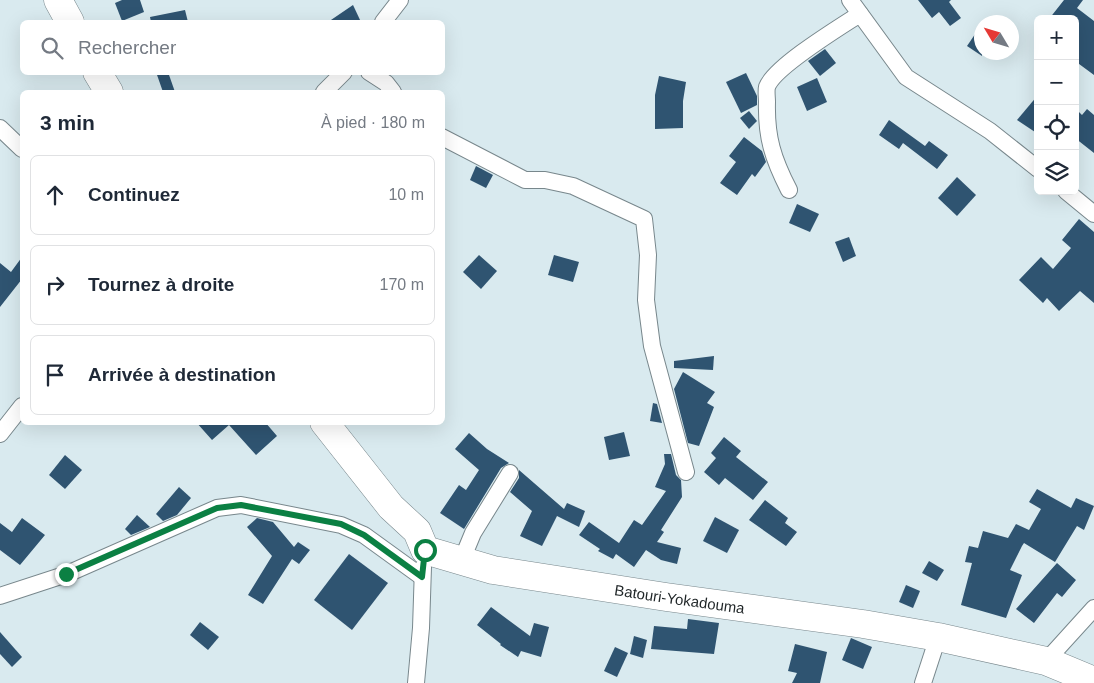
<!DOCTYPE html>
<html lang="fr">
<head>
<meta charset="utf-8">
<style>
  :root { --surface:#fff; --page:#f6f6f7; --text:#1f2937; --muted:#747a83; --line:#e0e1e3 }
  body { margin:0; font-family:Helvetica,sans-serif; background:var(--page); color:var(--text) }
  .controls { position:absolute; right:15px; top:15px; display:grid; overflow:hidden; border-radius:8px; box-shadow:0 5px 20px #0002 }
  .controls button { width:45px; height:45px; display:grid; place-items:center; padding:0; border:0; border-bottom:1px solid var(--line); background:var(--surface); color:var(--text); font:25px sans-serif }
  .compass { position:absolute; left:974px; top:15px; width:45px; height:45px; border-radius:50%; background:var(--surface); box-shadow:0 5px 20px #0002; rotate:308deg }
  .stop { position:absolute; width:15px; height:15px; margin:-11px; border:4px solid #0b8043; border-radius:50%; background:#fff }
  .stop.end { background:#0b8043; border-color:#fff; box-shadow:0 1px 5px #0008 }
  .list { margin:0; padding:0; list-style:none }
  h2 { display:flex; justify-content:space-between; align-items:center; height:65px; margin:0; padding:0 20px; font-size:21px }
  h2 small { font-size:16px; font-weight:400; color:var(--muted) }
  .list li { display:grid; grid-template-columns:32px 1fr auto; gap:15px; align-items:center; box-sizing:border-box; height:80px; margin:0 10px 10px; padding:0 10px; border:1px solid var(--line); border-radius:8px }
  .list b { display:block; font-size:19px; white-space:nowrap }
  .list em { font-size:16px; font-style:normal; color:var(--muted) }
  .icon { flex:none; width:28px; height:28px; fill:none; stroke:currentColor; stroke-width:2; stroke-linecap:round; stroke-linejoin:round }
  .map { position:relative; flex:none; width:1094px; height:683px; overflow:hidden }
  .search { position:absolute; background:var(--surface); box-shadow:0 5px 20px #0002; left:20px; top:20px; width:425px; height:55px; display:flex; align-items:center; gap:12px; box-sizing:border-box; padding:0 18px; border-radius:8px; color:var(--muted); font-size:19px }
  .panel { position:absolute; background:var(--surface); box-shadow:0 5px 20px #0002; left:20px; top:90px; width:425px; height:335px; border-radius:8px }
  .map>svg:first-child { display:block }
</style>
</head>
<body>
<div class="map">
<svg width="1094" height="683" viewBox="0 0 1094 683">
  <rect width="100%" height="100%" fill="#d9eaef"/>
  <g fill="#2f5471">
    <path d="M122,0h18l4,12 -22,9 -7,-18z"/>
    <path d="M918,0h33l-2,2 12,16 -11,8 -11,-14 -7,6z"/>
    <path d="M1064,0h19l-6,8 17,13v54l-19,-14v-42h-26z"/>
    <path d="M353,5l8,17h-33z"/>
    <path d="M185,10l3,12h-37l-1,-5z"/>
    <path d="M982,24v32l-15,-10z"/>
    <path d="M825,49l11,14 -16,13 -12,-15z"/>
    <path d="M156,72h12l7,20h-12z"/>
    <path d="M746,73l11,23v9l-16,8 -15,-31z"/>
    <path d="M659,76l27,6 -3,19v27l-28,1v-34z"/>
    <path d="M817,78l10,24 -20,9 -10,-24z"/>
    <path d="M1038,95v39l-21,-14z"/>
    <path d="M1075,108l7,7 5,-6 7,6v38l-19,-15z"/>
    <path d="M749,111l8,10 -8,8 -9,-11z"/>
    <path d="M889,120l36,26 4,-5 19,14 -11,14 -34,-26 -4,6 -20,-14z"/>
    <path d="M744,137l18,14 4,11 -11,15 -3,-3 -15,21 -17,-12 16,-21 -7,-6z"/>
    <path d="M476,166l17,9 -7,13 -16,-8z"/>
    <path d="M957,177l19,18 -19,21 -19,-18z"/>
    <path d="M797,204l22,10 -9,18 -21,-9z"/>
    <path d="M1079,219l15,13v71l-14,-12 -21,20 -12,-13 -4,5 -24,-23 22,-23 12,12 18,-21 -9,-8z"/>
    <path d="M849,237l7,19 -13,6 -8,-20z"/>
    <path d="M479,255l18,16 -16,18 -18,-17z"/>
    <path d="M554,255l25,7 -6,20 -25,-7z"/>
    <path d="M22,257v22l-22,28v-44l11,9z"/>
    <path d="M714,356l-1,14 -39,-2v-7z"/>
    <path d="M683,372l32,20 -8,11 7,4 -15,39 -11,-3 -14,-54z"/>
    <path d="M653,403l4,1 5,19 -12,-2z"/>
    <path d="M196,422h69l12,14 -21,19 -27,-30 -17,15z"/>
    <path d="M624,432l6,24 -21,4 -5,-23z"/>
    <path d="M469,433l18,16 22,14 -8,5 -37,61 -24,-16 19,-28 7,5 13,-20 -24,-21z"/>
    <path d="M724,437l17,14 -5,6 32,25 -15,18 -28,-22 -6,7 -15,-13 12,-14 -5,-5z"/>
    <path d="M664,454h7l5,21 5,5 1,17 -21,33 3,2 -7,10 24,6 -4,16 -16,-4 -15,-10 -12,17 -18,-13 -3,5 -15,-8 2,-2 -21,-14 10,-13 30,21 15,-23 8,5 24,-34 -11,-4 10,-23z"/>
    <path d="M65,455l17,15 -17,19 -16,-14z"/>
    <path d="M519,470l45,39 3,-6 18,8 -6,16 -22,-11 -15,30 -22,-10 12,-25 -22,-19 9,-14z"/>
    <path d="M179,487l12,11 -14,17 -14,6 -7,-7z"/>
    <path d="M1037,489l34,19 5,-10 18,8 -10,24 -7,-4 -22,36 -31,-19 -2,3 -12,24 12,5 -16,43 -45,-13 11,-42 -7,-1 4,-16 9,2 5,-17 25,7 8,-14 13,6 12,-21 -12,-7z"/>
    <path d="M765,500l23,18 -3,5 12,9 -11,14 -37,-26z"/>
    <path d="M137,515l13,12 -19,8 -6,-6z"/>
    <path d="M715,517l24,13 -12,23 -24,-12z"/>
    <path d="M22,518l23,17 -25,30 -20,-15v-27l12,9z"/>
    <path d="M257,518l16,4 21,25 4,-5 12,8 -11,14 -7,-5 -29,45 -15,-9 24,-39 -25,-29z"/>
    <path d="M349,554l39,29 -36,47 -38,-30z"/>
    <path d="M929,561l15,9 -7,11 -15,-8z"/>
    <path d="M1057,563l19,17 -14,17 -5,-4 -23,30 -18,-14z"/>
    <path d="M906,585l14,6 -7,17 -14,-6z"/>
    <path d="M491,607l39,29 4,-13 15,4 -8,30 -20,-6 -3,6 -18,-12 1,-1 -24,-19z"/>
    <path d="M688,619l31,4 -5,31 -63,-5 3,-23 33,3z"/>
    <path d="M200,622l19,15 -11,13 -18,-15z"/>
    <path d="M0,632l22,25 -10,10 -12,-13z"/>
    <path d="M634,636l13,4 -4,18 -13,-4z"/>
    <path d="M851,638l21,9 -9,22 -21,-9z"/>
    <path d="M795,644l32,8 -7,31h-28l5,-10 -9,-2z"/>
    <path d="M615,647l13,6 -11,24 -13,-6z"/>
  </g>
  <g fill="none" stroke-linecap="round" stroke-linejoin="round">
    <g stroke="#78878c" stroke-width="18">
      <g id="street">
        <path d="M850,0l56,77 84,54 48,38"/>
        <path d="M383,22l17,-22"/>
        <path d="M369,72l17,11 7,9"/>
        <path d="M324,92l20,-20"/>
        <path d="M0,128l22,21"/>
        <path d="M442,137l83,43h20l28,6 71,33 4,36 -2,45 6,46 34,126"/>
        <path d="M789,190c-16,-31 -23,-53 -22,-88 0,-4 -1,-11 0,-15 7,-20 73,-60 93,-73"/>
        <path d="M1066,191l28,23"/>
        <path d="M0,434l22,-28"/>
        <path d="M461,562l12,-29 37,-60"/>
        <path d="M0,596l67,-22 150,-66 24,-3 100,20 23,10 58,42"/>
        <path d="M1046,661l48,-53"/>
        <path d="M416,683l5,-55 2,-61"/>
        <path d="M923,683l15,-46"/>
      </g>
    </g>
    <g stroke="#78878c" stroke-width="29">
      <g id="highway">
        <path d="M58,0l12,22"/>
        <path d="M97,72l12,20"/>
        <path id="s1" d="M324,422l67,85 26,24 8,19 68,20 173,27 197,27 75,13 108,24 48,20"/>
      </g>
    </g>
    <use href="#street" stroke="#fff" stroke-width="16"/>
    <use href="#highway" stroke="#fff" stroke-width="28"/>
  </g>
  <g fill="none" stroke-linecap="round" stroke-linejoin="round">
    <path stroke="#0b8043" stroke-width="6" d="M66,574l151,-66 24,-3 100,19 23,11 58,42 3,-27"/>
  </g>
  <g text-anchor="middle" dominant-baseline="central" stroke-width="5" stroke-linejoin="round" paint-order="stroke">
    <g font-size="15" fill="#1f2527" stroke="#fff">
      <text stroke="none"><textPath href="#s1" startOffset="424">Batouri-Yokadouma</textPath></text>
    </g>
  </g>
</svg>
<div class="controls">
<button>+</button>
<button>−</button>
<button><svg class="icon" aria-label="locate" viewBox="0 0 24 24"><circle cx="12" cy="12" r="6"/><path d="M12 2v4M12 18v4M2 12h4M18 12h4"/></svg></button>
<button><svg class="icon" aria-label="layers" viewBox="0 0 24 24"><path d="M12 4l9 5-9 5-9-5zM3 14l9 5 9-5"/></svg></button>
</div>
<svg class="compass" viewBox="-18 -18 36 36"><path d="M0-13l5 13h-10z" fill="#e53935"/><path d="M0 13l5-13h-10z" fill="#747a83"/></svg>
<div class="stop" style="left:425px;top:550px"></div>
<div class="stop end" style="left:66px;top:574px"></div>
<div class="search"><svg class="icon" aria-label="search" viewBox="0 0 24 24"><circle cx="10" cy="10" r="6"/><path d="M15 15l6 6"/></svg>Rechercher</div>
<section class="panel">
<h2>3 min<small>À pied · 180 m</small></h2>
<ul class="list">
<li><svg class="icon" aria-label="ahead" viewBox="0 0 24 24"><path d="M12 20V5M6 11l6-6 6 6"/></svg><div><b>Continuez</b></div><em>10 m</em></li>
<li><svg class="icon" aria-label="right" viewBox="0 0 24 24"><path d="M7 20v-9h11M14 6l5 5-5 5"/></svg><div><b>Tournez à droite</b></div><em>170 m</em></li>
<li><svg class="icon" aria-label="arrive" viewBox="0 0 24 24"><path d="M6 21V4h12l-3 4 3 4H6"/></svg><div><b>Arrivée à destination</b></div></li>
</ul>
</section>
</div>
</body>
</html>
